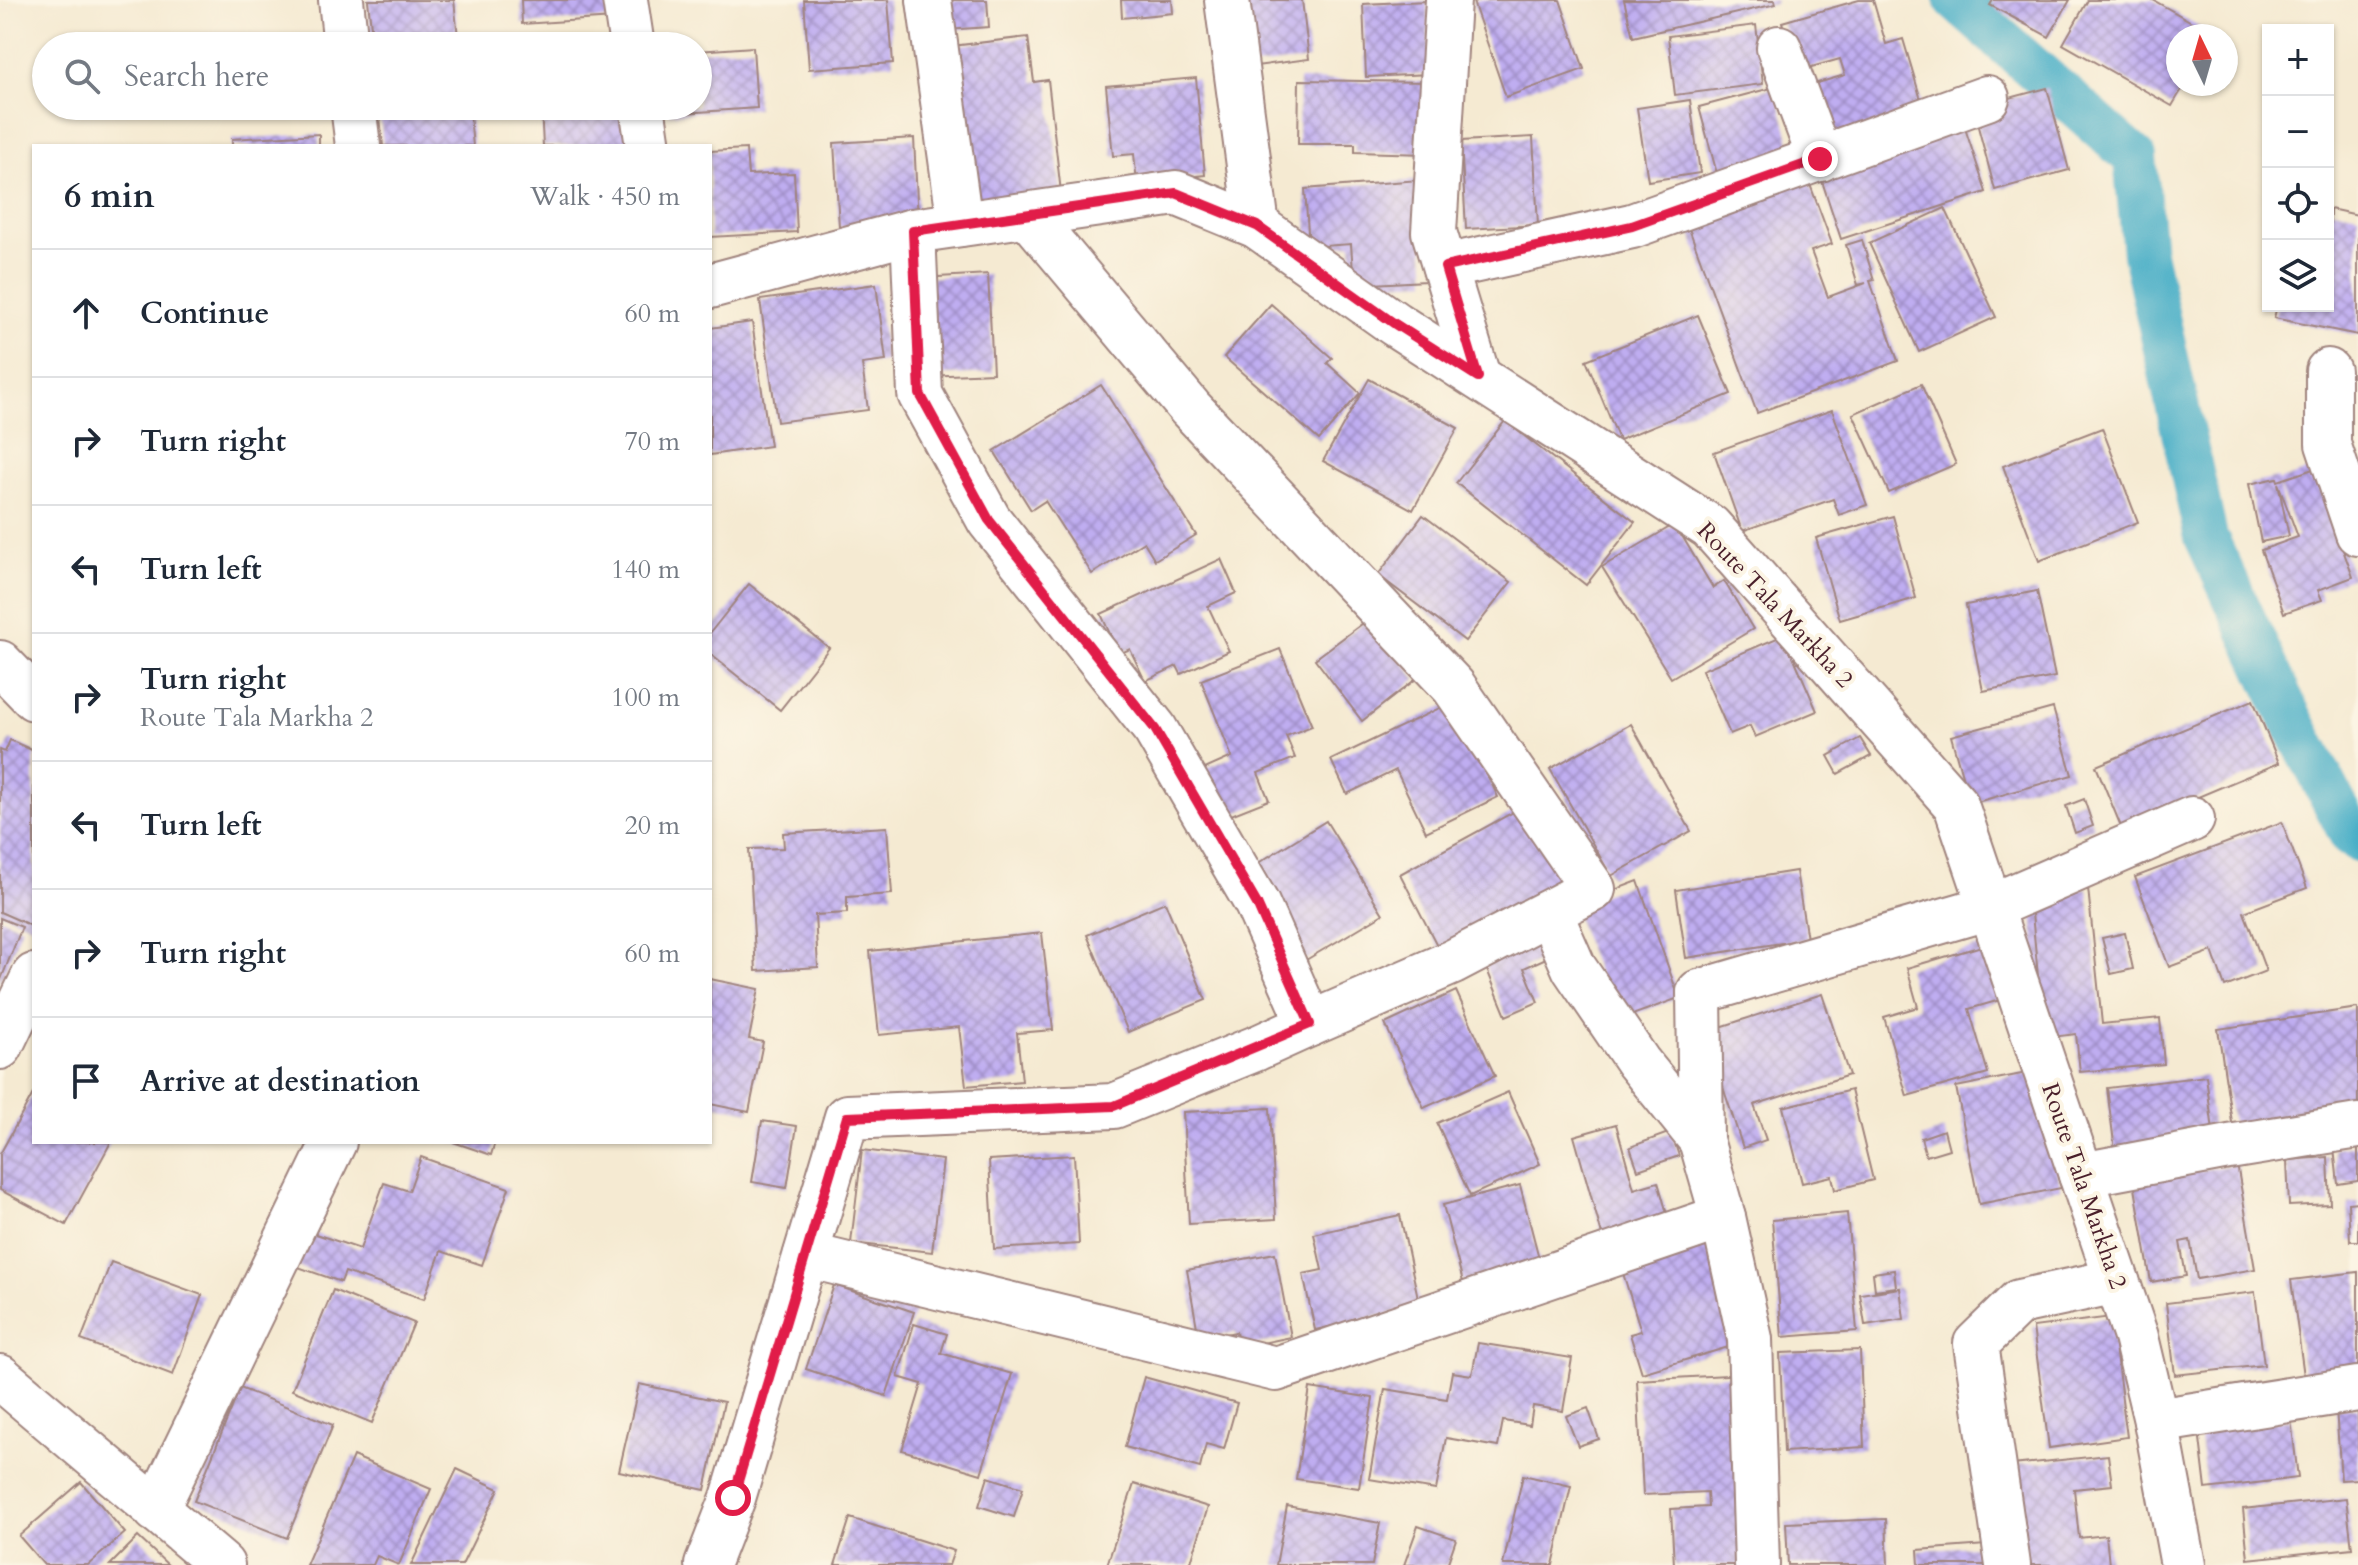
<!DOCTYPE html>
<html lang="en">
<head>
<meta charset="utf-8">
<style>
  :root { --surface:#fff; --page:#f6f6f7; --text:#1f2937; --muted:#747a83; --line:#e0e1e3 }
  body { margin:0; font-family:Cardo,serif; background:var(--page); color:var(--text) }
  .controls { position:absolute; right:24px; top:24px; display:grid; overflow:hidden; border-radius:0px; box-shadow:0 2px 6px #0004 }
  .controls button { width:72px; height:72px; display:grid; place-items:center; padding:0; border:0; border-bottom:2px solid var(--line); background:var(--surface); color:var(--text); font:40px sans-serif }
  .compass { position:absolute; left:2166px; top:24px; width:72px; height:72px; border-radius:50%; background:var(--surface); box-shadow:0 2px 6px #0004; rotate:355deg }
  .stop { position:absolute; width:24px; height:24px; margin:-18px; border:6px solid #e11d48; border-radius:50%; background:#fff }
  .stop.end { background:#e11d48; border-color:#fff; box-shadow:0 2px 8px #0008 }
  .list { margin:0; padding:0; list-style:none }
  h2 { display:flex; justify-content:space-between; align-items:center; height:104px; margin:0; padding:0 32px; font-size:34px }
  h2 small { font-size:26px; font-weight:400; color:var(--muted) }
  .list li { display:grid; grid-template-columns:52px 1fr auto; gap:24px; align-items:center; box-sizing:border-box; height:128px; padding:0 32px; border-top:2px solid var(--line) }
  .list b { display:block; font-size:30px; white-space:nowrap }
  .list p { margin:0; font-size:26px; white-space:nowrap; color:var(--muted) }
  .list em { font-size:26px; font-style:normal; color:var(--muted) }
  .icon { flex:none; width:44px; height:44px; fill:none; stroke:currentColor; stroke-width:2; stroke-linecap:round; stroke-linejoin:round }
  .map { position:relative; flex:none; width:2358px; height:1565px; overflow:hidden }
  .search { position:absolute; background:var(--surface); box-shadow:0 2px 6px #0004; left:32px; top:32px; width:680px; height:88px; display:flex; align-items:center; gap:20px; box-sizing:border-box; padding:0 28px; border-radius:44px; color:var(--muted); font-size:30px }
  .panel { position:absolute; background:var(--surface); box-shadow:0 2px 6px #0004; left:32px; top:144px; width:680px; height:1000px; border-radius:0px }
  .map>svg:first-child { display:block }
</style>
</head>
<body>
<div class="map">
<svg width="2358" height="1565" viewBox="0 0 2358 1565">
  <defs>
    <pattern id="building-cross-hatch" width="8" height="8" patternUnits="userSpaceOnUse" patternTransform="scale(2)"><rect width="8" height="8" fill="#bfadf1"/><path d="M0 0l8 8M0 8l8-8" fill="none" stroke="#9d8cc3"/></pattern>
  </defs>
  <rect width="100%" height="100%" fill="#fcf5e5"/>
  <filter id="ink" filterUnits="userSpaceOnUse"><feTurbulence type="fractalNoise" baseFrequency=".0125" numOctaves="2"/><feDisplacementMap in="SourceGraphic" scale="16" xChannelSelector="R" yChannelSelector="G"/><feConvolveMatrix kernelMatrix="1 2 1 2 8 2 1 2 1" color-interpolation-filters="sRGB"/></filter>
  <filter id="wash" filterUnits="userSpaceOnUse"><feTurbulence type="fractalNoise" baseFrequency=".006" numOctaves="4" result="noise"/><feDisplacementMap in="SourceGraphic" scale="32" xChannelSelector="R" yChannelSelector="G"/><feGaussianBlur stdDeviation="1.8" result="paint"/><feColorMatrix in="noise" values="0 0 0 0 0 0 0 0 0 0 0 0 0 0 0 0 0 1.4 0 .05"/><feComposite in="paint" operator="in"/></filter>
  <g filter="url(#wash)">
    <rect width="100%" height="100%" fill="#f5ead2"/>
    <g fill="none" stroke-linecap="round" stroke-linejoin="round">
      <path stroke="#48afc7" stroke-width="44" d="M1956,0l179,158 9,95 62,284 80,172 65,126 7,5"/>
    </g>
    <g id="blocks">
      <g fill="url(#building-cross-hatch)">
        <path d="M368,0h86l4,37 -85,9z"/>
        <path d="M521,0h92l1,18 -92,6z"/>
        <path d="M804,0h84l5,63 -84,6z"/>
        <path d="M944,0h43l2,27 -43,3z"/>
        <path d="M1121,0h51l1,13 -51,5z"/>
        <path d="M1232,0h70l7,59 -68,9z"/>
        <path d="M1479,0h81l24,69 -78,28 -33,-95z"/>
        <path d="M1624,0h151l1,4 -143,33z"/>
        <path d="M1859,0h14l13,44 17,-5 21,71 -94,27 -16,-53 31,-9 -5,-16 -43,12 -15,-49z"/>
        <path d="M1993,0h77l-21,37 -59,-32z"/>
        <path d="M2088,0h65l63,36h-38v48h7l-13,22 -109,-62z"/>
        <path d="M1427,1l3,73 -64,3 -3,-73z"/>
        <path d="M1756,25l7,59 -88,11 -7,-59z"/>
        <path d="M1028,37l6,45 14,-2 14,121 -99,12 -19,-166z"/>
        <path d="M753,47l4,61 -88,6v-8h29v-55z"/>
        <path d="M1196,78l9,97 -68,7 -3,-28 -21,2 -7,-70z"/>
        <path d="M1299,80l129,2 -1,72 -72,-2v-8h-57z"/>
        <path d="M1775,87l20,74 -76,20 -20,-74z"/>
        <path d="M2047,88l22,82 -74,20 -22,-82z"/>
        <path d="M1690,100l10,73 -52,8 -11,-73z"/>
        <path d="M379,106h90l4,40h-90z"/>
        <path d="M541,106h90l1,40h-89z"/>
        <path d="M1961,116l25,76 -145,47 -22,-67z"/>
        <path d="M319,134v12h-87v-7z"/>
        <path d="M1533,137l5,88 -72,4 -5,-88z"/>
        <path d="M914,138l4,84 -79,5 -5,-84z"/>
        <path d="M746,149l2,26 46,-2 3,59 -87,5v-86z"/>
        <path d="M1808,179l24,65 -21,7 17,46 38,-14 -8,2 -12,-40 16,-5 12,40 -4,1 28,80 -141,52 -70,-190z"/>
        <path d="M1419,180l7,101 -72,4 -3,-41 -42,3 -4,-58z"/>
        <path d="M1945,208l51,109 -77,35 -50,-109z"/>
        <path d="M2330,209l28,6v120l-84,-17 3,-12h51z"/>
        <path d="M988,274l5,99 -66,3 -5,-98z"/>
        <path d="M876,284l10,77 -24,3 6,46 -91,12 -17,-122z"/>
        <path d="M1271,304l61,54 -5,5 33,30 -41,47 -95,-83z"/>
        <path d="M1698,315l33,79 -112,46 -33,-80z"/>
        <path d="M752,322l18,124 -60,9v-127z"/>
        <path d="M1369,379l89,49 -45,82 -90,-49z"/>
        <path d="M1921,384l35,80 -67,29 -36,-79z"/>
        <path d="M1101,385l95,150 -41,25 -11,-18 -52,32 -47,-73 -14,9 -37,-59z"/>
        <path d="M1832,410l35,95 -28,10 -6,-16 -91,32 -28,-79z"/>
        <path d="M1505,421l130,101 -49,63 -130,-102z"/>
        <path d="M2102,428l36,94 -99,39 -36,-95z"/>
        <path d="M2313,469l40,108 -35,13 4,10 -38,13 -23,-63 37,-13 -20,-54 11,53 -28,6 -12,-58 28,-6 1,3z"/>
        <path d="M1423,515l88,67 -46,59 -87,-66z"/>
        <path d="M1893,516l23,82 -76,22 -24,-82z"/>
        <path d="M1675,524l38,64 11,-7 29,48 -82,49 -69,-111z"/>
        <path d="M1221,559l15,34 -28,13 21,45 -48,23 -4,-8 -32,15 -15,-32 -11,5 -18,-40z"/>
        <path d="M749,584l80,64 -49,62 -70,-56v-21z"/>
        <path d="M2037,591l18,86 -72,14 -17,-86z"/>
        <path d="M1370,618l46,61 -54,42 -47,-62z"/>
        <path d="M1784,635l33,76 -62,26 -5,-11 -20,8 -28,-64z"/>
        <path d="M1280,649l32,77 -26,10 9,22 -37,15 11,27 -53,21 -20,-48 36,-16 -31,-77z"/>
        <path d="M2253,700l26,63 -157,66 -26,-63z"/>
        <path d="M1452,702l46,95 -72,35 -30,-62 -49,24 -16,-34z"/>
        <path d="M2053,708l19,67 -102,29 -19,-68z"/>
        <path d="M1631,724l60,107 -80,45 -61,-107z"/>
        <path d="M1860,738l11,18 -33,18 -10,-18z"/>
        <path d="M10,740l24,11v176l-34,-15v-162l5,2z"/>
        <path d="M2084,799l9,27 -18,7 -9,-27z"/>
        <path d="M1526,805l44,83 -128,67 -42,-81z"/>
        <path d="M1326,821l57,93 -77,46 -56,-92z"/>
        <path d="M2282,822l25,66 -63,24 22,59 -41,16 -13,-36 -43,16 -34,-90z"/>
        <path d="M887,827l5,67 -45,3v16l-32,2 3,52 -62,4 -7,-122 35,-1 -1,-15z"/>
        <path d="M1796,871l11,68 -121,19 -10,-68z"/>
        <path d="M1638,881l41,117 -63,23 -44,-115z"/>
        <path d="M2088,888l14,136 58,-6 4,46 -84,8 -4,-38 -32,4 -14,-145z"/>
        <path d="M1165,902l41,98 -78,32 -41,-97z"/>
        <path d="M0,918l22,9 -22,55z"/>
        <path d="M1544,929l11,25 -31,14 14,34 -32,14 -25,-61z"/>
        <path d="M1042,933l11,97 -36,3 5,48 -56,5 -7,-59 -80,8 -9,-84z"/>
        <path d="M2125,933l8,36 -22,5 -9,-36z"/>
        <path d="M1985,945l15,55 -31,9 19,64 -81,23 -23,-79 34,-10 -11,-39z"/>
        <path d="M710,979l49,10 -10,50 14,3 -14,70 -39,-8z"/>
        <path d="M1456,991l39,85 -71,32 -39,-84z"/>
        <path d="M1822,994l27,81 -95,30 12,35 -23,8 -38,-116z"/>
        <path d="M2358,1008v102l-125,19 -15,-100z"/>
        <path d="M2037,1071l24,117 -82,16 -23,-117z"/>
        <path d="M2206,1076l8,63 -99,12 -8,-63z"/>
        <path d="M1851,1090l22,90 -38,10 -3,-14 -30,7 -19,-76z"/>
        <path d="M34,1092v50h77l-45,83 -66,-35v-36z"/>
        <path d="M1508,1092l32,72 -70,32 -33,-73z"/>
        <path d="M1270,1108l6,111 -87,5 -6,-112z"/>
        <path d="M762,1121l35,5 -10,62 -35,-6z"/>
        <path d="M1616,1124l18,65 24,-7 10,35 -66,18 -28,-99z"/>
        <path d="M1944,1130l5,19 -23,7 -5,-18z"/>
        <path d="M1671,1132l8,24 -41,14 -8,-23z"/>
        <path d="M453,1142h42l-4,13z"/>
        <path d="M2358,1145v36l-20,3 -4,-36z"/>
        <path d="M862,1150l81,10 -11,92 -81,-9z"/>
        <path d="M1074,1155l5,89 -85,5 -5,-89z"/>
        <path d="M421,1157l88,31 -27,77 -41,-14 -17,48 -79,-27 -4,10 -46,-16 12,-35 53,18 24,-66 25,8z"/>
        <path d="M2328,1157l2,47 -41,2 -2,-46z"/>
        <path d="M2237,1164l18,105 -58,10 -7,-39 -10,2 6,34 -35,6 -17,-100z"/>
        <path d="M1520,1185l20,77 -77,20 -20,-77z"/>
        <path d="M2358,1202v39h-8l-2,-38z"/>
        <path d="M1847,1213l10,118 -75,6 -10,-117z"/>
        <path d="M1400,1215l20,92 -105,23 -12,-56 19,-4 -8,-36z"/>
        <path d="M1714,1242l31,100 -103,31 -12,-39 11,-3 -19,-61z"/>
        <path d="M1275,1253l16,84 -52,11 -3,-16 -37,7 -12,-69z"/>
        <path d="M111,1262l91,33 -29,80 -92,-35z"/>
        <path d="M1894,1270l2,17 -21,3 -2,-17z"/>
        <path d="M2358,1272v96l-54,8 -13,-96z"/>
        <path d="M834,1285l80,27 -28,84 -80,-27z"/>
        <path d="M1900,1288l4,31 -39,6 -5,-31z"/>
        <path d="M333,1290l81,33 -42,100 -80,-33z"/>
        <path d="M2255,1292l9,73 -89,10 -9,-72z"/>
        <path d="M2111,1317l16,120 -78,11 -16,-121z"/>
        <path d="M914,1324l33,10 -6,19 71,21 -31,100 -79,-24 20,-66 -24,-7z"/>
        <path d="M1478,1343l94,15 -9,53 -30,-5 -3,19 -27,-4 -5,26 -52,-9 -10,52 -67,-11 16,-90 62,10 5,-27 20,3z"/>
        <path d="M1860,1350l4,97 -80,5 -4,-99z"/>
        <path d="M1745,1374l5,191h-76l-3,-56 37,-2 -1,-15 -64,3 -6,-115z"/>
        <path d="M1144,1377l93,26 -13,46 -18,-5 -6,24 -75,-21z"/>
        <path d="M639,1384l85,18 -19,88 -86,-19z"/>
        <path d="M240,1388l93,37 -46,113 -93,-37z"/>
        <path d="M1310,1388l63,10 -14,90 -63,-9z"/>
        <path d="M2358,1407v72l-17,1 -5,-72z"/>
        <path d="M1588,1408l11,31 -21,7 -12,-30z"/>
        <path d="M2291,1419l7,59 -92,11 -7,-59z"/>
        <path d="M2108,1455l4,30 -38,4 5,49 27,-3 3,30h-92l-14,-99z"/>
        <path d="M353,1456l78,33 -32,76 -22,-9 -4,9h-67z"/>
        <path d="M457,1469l42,20 -37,76h-51z"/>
        <path d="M1523,1475l48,11 -18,79h-50z"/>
        <path d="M988,1477l35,11 -9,29 -35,-11z"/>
        <path d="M81,1482l44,51 -37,32h-44l-25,-29z"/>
        <path d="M1134,1484l74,23 -18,58h-83z"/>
        <path d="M2346,1498l6,50 -104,11 -5,-50z"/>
        <path d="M1287,1506l93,17 -8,42h-96z"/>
        <path d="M850,1518l104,33 -5,14h-114z"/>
        <path d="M1886,1519l2,46h-100l-2,-42z"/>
        <path d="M1418,1526l38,13 -9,26h-43z"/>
        <path d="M138,1537l30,28h-58z"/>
        <path d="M2000,1544l2,21h-83l-1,-15z"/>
      </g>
    </g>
  </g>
  <g filter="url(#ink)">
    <use href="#blocks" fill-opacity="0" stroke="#a0847e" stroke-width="2"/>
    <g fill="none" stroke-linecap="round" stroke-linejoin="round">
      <g stroke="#a0847e" stroke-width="48">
        <g id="street">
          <path d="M341,0l5,46"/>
          <path d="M625,0l7,46"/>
          <path d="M929,0l31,224"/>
          <path d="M1227,0l30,226"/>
          <path d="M1448,0l-14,232 44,145"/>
          <path d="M1779,48l41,111"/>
          <path d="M353,106l5,40"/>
          <path d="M642,106l6,40"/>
          <path d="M1028,215l162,193 264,279 139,202 -140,73 -143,62"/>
          <path d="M1445,267l187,-41 355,-128"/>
          <path d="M710,286l203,-55 263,-38 81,33 138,98 315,203 246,278 180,532 20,84 27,144"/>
          <path d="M2328,371v73l30,89"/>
          <path d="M0,663l34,35"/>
          <path d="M1550,913l24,55 64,94 63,78"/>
          <path d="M0,1047l34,-71"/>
          <path d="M2081,1175l148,-28 129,-21"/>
          <path d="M806,1255l470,114 447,-152"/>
          <path d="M0,1377l222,188"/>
          <path d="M2156,1421l202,-32"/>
          <path d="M156,1510l178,-368"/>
          <path d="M707,1565l26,-67 114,-381 267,-11 143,-58 53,-24 -53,-120 -102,-175 -166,-209 -69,-126 -7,-163"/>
          <path d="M1757,1565l-7,-226 -27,-122 -22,-77 -2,-148 291,-85 202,-88"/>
          <path d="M2008,1565l-32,-221 43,-42 98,-21"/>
        </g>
      </g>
      <use href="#street" stroke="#fff" stroke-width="44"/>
    </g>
  </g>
  <g fill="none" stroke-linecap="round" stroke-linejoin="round" filter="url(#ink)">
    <path stroke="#e11d48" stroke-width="10" d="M733,1498l114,-381 267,-11 196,-82 -53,-120 -102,-175 -166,-209 -69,-126 -7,-163 263,-38 81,33 138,98 83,53 -33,-110 187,-41 188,-67"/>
  </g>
  <g text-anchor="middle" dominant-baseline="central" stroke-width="8" stroke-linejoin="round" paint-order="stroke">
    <g font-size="24" fill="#4a1f2b" stroke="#fcf5e5">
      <text transform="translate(1775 605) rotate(47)">Route Tala Markha 2</text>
      <text transform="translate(2084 1186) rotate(71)">Route Tala Markha 2</text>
    </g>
  </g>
</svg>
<div class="controls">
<button>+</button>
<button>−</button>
<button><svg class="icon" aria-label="locate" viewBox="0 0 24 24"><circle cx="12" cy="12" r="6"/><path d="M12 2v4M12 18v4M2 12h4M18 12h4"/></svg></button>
<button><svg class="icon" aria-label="layers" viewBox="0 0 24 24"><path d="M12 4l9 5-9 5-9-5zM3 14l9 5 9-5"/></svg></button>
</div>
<svg class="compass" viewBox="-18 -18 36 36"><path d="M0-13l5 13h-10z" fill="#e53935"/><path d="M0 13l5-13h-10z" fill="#747a83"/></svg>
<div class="stop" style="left:733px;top:1498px"></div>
<div class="stop end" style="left:1820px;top:159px"></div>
<div class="search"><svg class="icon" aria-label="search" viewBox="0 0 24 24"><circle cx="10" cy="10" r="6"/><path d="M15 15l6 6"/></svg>Search here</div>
<section class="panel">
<h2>6 min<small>Walk · 450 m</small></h2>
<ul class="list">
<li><svg class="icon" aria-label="ahead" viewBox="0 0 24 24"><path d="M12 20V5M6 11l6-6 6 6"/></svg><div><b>Continue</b></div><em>60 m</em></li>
<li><svg class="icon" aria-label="right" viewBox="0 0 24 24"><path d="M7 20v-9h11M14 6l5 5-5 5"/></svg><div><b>Turn right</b></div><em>70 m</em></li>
<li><svg class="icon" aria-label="left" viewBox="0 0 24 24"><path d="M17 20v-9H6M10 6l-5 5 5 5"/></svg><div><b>Turn left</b></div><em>140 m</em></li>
<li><svg class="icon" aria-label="right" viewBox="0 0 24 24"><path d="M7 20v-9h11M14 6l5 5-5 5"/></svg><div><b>Turn right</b><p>Route Tala Markha 2</p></div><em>100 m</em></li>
<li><svg class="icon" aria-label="left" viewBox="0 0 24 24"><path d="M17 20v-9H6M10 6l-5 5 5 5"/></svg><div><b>Turn left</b></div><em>20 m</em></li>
<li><svg class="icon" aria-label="right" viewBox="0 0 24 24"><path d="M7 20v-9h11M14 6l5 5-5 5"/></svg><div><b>Turn right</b></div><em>60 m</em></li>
<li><svg class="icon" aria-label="arrive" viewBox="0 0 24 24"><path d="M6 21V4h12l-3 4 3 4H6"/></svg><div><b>Arrive at destination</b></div></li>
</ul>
</section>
</div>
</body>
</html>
